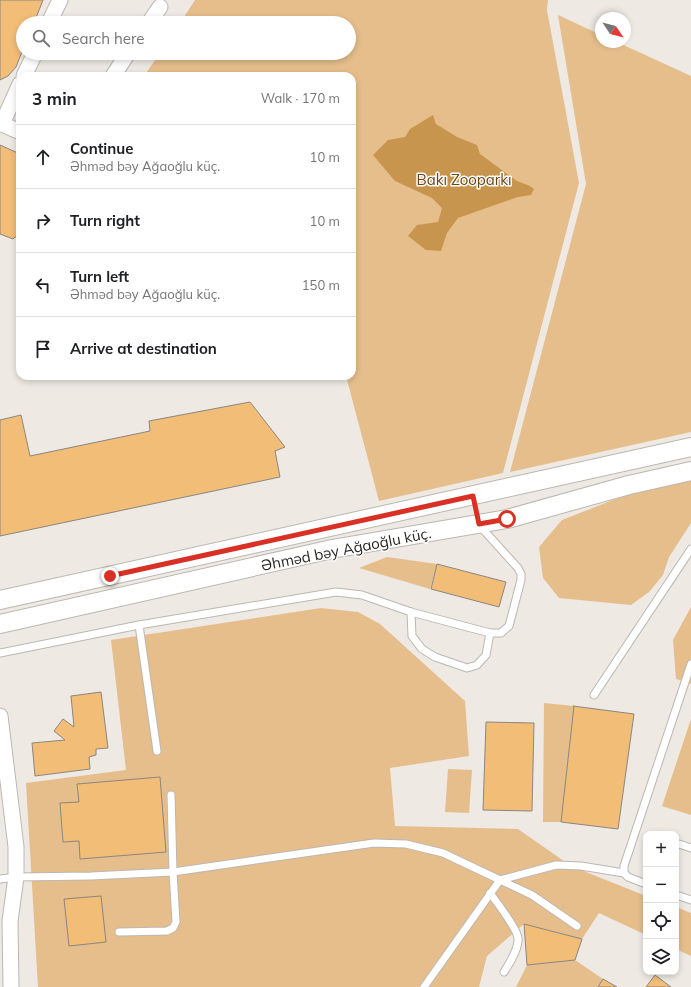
<!DOCTYPE html>
<html lang="en">
<head>
<meta charset="utf-8">
<style>
  :root { --surface:#fff; --page:#f6f6f6; --text:#202124; --muted:#757577; --line:#e0e0e0 }
  body { margin:0; font-family:Mulish,sans-serif; background:var(--page); color:var(--text) }
  .controls { position:absolute; right:12px; bottom:12px; display:grid; overflow:hidden; border-radius:8px; box-shadow:0 2px 6px #0003 }
  .controls button { width:36px; height:36px; display:grid; place-items:center; padding:0; border:0; border-bottom:1px solid var(--line); background:var(--surface); color:var(--text); font:20px sans-serif }
  .compass { position:absolute; left:595px; top:12px; width:36px; height:36px; border-radius:50%; background:var(--surface); box-shadow:0 2px 6px #0003; rotate:125deg }
  .stop { position:absolute; width:12px; height:12px; margin:-9px; border:3px solid #d93025; border-radius:50%; background:#fff }
  .stop.end { background:#d93025; border-color:#fff; box-shadow:0 1px 4px #0008 }
  .list { margin:0; padding:0; list-style:none }
  h2 { display:flex; justify-content:space-between; align-items:center; height:52px; margin:0; padding:0 16px; font-size:17px }
  h2 small { font-size:13px; font-weight:400; color:var(--muted) }
  .list li { display:grid; grid-template-columns:26px 1fr auto; gap:12px; align-items:center; box-sizing:border-box; height:64px; padding:0 16px; border-top:1px solid var(--line) }
  .list b { display:block; font-size:15px; white-space:nowrap }
  .list p { margin:0; font-size:13px; white-space:nowrap; color:var(--muted) }
  .list em { font-size:13px; font-style:normal; color:var(--muted) }
  .icon { flex:none; width:22px; height:22px; fill:none; stroke:currentColor; stroke-width:2; stroke-linecap:round; stroke-linejoin:round }
  .map { position:relative; flex:none; width:691px; height:987px; overflow:hidden }
  .search { position:absolute; background:var(--surface); box-shadow:0 2px 6px #0003; left:16px; top:16px; width:340px; height:44px; display:flex; align-items:center; gap:10px; box-sizing:border-box; padding:0 14px; border-radius:22px; color:var(--muted); font-size:15px }
  .panel { position:absolute; background:var(--surface); box-shadow:0 2px 6px #0003; left:16px; top:72px; width:340px; height:308px; border-radius:12px }
  .map>svg:first-child { display:block }
</style>
</head>
<body>
<div class="map">
<svg width="691" height="987" viewBox="0 0 691 987">
  <rect width="100%" height="100%" fill="#eee9e3"/>
  <g fill="#e5be8c">
    <path d="M195,0h353l-1,10 32,173 -76,290 -124,28 -33,-125h6v-300h-208l16,-23h189v-30h-169z"/>
    <path d="M558,15l43,20v7h16l74,34v356l-181,40 76,-288z"/>
    <path d="M691,480v43l-22,34 -6,18 -14,17 -18,13 -72,-7 -16,-20 -4,-31 23,-27 79,-31z"/>
    <path d="M387,557l50,7 -7,25 -71,-21z"/>
    <path d="M691,607v77l-15,-5 -3,-39z"/>
    <path d="M321,608l37,4 22,12 85,77 4,55 -79,12 5,58 123,3 53,37 75,30v39l-47,-22 -17,26 -58,-15 -37,32 -8,31h-441l-12,-204 100,-13 -15,-130z"/>
    <path d="M544,703l30,3 -13,116h-18z"/>
    <path d="M691,719v96l-29,-9z"/>
    <path d="M448,769l24,1 -3,43 -24,-1z"/>
    <path d="M676,907l15,6v43l-15,-7z"/>
    <path d="M575,960l28,19 -5,8h-82l11,-22z"/>
  </g>
  <path fill="#c8954f" d="M433,115l3,9 21,13 20,8 3,9 37,27 13,5 4,3 -3,6 -13,2 -60,21 -11,15 -6,18 -15,-1 -18,-14 9,-11 21,-3 4,-14 -10,-10 -37,-17 -22,-26 15,-15 17,-3 5,-8z"/>
  <g fill="#f2bd77" stroke="#8b8681">
    <path d="M0,0h43l-9,23h-11v26l-7,18 -8,9 -8,4z"/>
    <path d="M0,145l20,9v84l-5,-1 -2,2 -13,-5z"/>
    <path d="M250,402l35,45 -10,4 5,26 -280,59v-116l21,-5 9,41 120,-25 -1,-10z"/>
    <path d="M437,564l69,18 -7,25 -68,-18z"/>
    <path d="M101,692l7,56 -12,1v6l-7,2 1,12 -55,7 -3,-33 33,-3 -11,-9 9,-12 11,8 -3,-31z"/>
    <path d="M573,706l61,8 -16,115 -57,-7 13,-116z"/>
    <path d="M486,722l48,1 -2,88 -49,-1z"/>
    <path d="M160,777l6,75 -86,7 -1,-18 -16,1 -3,-39 19,-1 -2,-18z"/>
    <path d="M101,896l5,46 -37,4 -5,-47z"/>
    <path d="M524,924l58,15 -7,21 -48,5z"/>
    <path d="M655,975l16,12h-25z"/>
    <path d="M603,979l14,8h-19z"/>
  </g>
  <g fill="none" stroke-linecap="round" stroke-linejoin="round">
    <g stroke="#bcb7b1" stroke-width="9">
      <g id="service">
        <path d="M411,612l1,24 10,13 13,8 32,11 10,-3 9,-10 4,-22"/>
        <path d="M139,625l197,-33 26,3 49,17 79,21h11l8,-7 12,-46v-6l-3,-6 -39,-43"/>
        <path d="M0,653l139,-28 18,126"/>
        <path d="M594,695l97,-146"/>
        <path d="M679,844l12,4"/>
        <path d="M0,879l16,-2 75,-1 82,-4 201,-29 32,1 37,9 57,27 -76,107"/>
        <path d="M646,884l-18,-7 -4,-4v-7l67,-202"/>
        <path d="M490,893c6,8 27,36 28,45 1,11 -9,26 -14,34"/>
        <path d="M676,895l15,5"/>
        <path d="M577,926l-45,-31 -32,-15 56,-15 25,1 43,7"/>
        <path d="M119,932l48,-1 6,-3 3,-6 -3,-50 -2,-77"/>
      </g>
    </g>
    <g stroke="#bcb7b1" stroke-width="17">
      <g id="minor">
        <path d="M49,23l11,-23"/>
        <path d="M149,23l11,-16"/>
        <path d="M24,76l11,-23"/>
        <path d="M113,76l15,-23"/>
        <path d="M0,123l20,9"/>
        <path d="M2,124l18,-40"/>
        <path d="M0,716l16,131v30l-6,44 1,66"/>
      </g>
    </g>
    <g stroke="#bcb7b1" stroke-width="20">
      <g id="tertiary">
        <path d="M0,600l691,-153"/>
        <path d="M0,624l332,-75 175,-30 122,-34 62,-14"/>
      </g>
    </g>
    <use href="#service" stroke="#fff" stroke-width="7"/>
    <use href="#minor" stroke="#fff" stroke-width="15"/>
    <use href="#tertiary" stroke="#fff" stroke-width="18"/>
  </g>
  <g fill="none" stroke-linecap="round" stroke-linejoin="round">
    <path stroke="#d93025" stroke-width="5" d="M110,576l363,-80 6,28 28,-5"/>
  </g>
  <g text-anchor="middle" dominant-baseline="central" stroke-width="3" stroke-linejoin="round" paint-order="stroke">
    <g font-size="15" fill="#6a4711" stroke="#fff">
      <text x="464" y="179">Bakı Zooparkı</text>
    </g>
    <g font-size="15" fill="#282724" stroke="#fff">
      <text transform="translate(346 549) rotate(-11)">Əhməd bəy Ağaoğlu küç.</text>
    </g>
  </g>
</svg>
<div class="controls">
<button>+</button>
<button>−</button>
<button><svg class="icon" aria-label="locate" viewBox="0 0 24 24"><circle cx="12" cy="12" r="6"/><path d="M12 2v4M12 18v4M2 12h4M18 12h4"/></svg></button>
<button><svg class="icon" aria-label="layers" viewBox="0 0 24 24"><path d="M12 4l9 5-9 5-9-5zM3 14l9 5 9-5"/></svg></button>
</div>
<svg class="compass" viewBox="-18 -18 36 36"><path d="M0-13l5 13h-10z" fill="#e53935"/><path d="M0 13l5-13h-10z" fill="#757577"/></svg>
<div class="stop" style="left:507px;top:519px"></div>
<div class="stop end" style="left:110px;top:576px"></div>
<div class="search"><svg class="icon" aria-label="search" viewBox="0 0 24 24"><circle cx="10" cy="10" r="6"/><path d="M15 15l6 6"/></svg>Search here</div>
<section class="panel">
<h2>3 min<small>Walk · 170 m</small></h2>
<ul class="list">
<li><svg class="icon" aria-label="ahead" viewBox="0 0 24 24"><path d="M12 20V5M6 11l6-6 6 6"/></svg><div><b>Continue</b><p>Əhməd bəy Ağaoğlu küç.</p></div><em>10 m</em></li>
<li><svg class="icon" aria-label="right" viewBox="0 0 24 24"><path d="M7 20v-9h11M14 6l5 5-5 5"/></svg><div><b>Turn right</b></div><em>10 m</em></li>
<li><svg class="icon" aria-label="left" viewBox="0 0 24 24"><path d="M17 20v-9H6M10 6l-5 5 5 5"/></svg><div><b>Turn left</b><p>Əhməd bəy Ağaoğlu küç.</p></div><em>150 m</em></li>
<li><svg class="icon" aria-label="arrive" viewBox="0 0 24 24"><path d="M6 21V4h12l-3 4 3 4H6"/></svg><div><b>Arrive at destination</b></div></li>
</ul>
</section>
</div>
</body>
</html>
